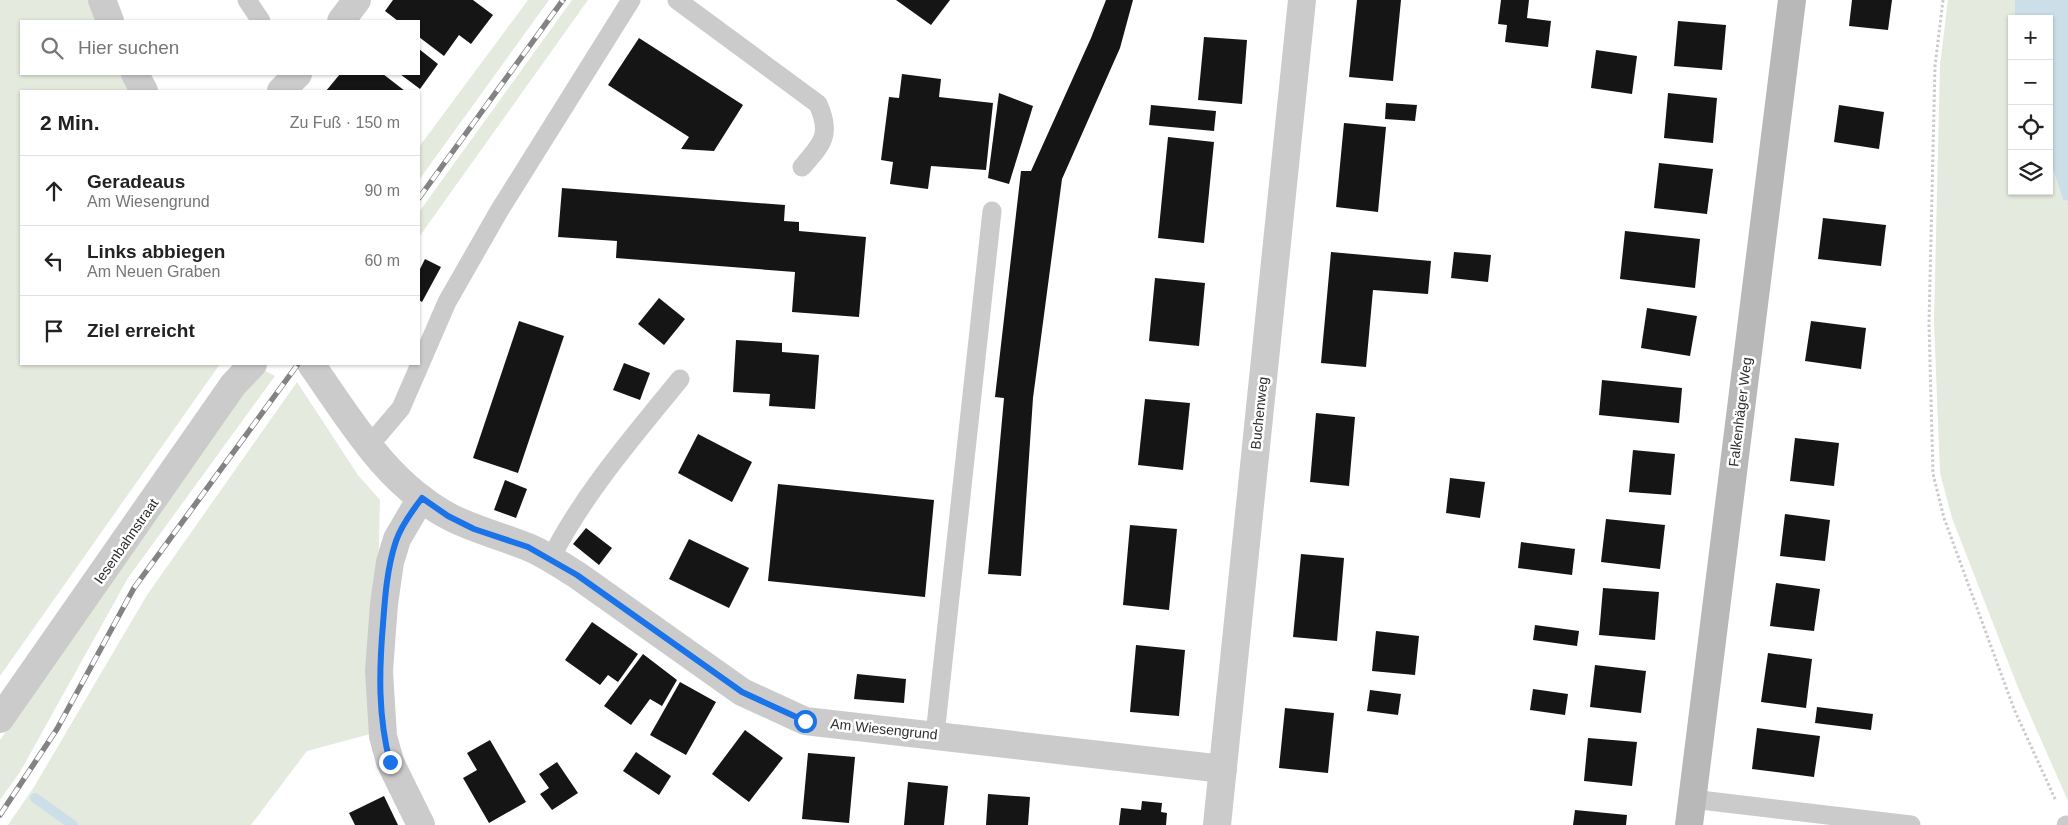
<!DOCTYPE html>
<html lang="de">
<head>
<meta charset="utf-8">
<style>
  :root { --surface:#fff; --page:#f6f6f6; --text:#222; --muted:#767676; --line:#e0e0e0 }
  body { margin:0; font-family:Helvetica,sans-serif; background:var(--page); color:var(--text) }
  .controls { position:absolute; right:15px; top:15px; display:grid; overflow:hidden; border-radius:0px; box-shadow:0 1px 4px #0004 }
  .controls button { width:45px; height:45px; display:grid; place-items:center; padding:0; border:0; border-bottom:1px solid var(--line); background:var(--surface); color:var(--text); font:25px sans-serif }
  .stop { position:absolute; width:15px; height:15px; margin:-11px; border:4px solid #1a73e8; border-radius:50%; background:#fff }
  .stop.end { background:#1a73e8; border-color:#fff; box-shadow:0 1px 5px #0008 }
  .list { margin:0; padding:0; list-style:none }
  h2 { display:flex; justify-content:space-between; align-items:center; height:65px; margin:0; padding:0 20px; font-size:21px }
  h2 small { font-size:16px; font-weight:400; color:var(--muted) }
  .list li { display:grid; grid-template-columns:32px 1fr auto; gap:15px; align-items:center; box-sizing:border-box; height:70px; padding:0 20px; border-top:1px solid var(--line) }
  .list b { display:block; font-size:19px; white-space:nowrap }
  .list p { margin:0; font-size:16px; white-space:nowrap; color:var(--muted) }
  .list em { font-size:16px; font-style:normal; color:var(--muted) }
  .icon { flex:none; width:28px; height:28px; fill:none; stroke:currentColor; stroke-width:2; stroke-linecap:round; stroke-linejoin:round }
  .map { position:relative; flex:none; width:2068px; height:825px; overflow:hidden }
  .search { position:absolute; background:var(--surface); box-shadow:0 1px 4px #0004; left:20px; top:20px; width:400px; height:55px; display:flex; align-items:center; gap:12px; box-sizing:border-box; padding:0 18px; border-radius:0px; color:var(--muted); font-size:19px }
  .panel { position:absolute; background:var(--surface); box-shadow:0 1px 4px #0004; left:20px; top:90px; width:400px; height:275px; border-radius:0px }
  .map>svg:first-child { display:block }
</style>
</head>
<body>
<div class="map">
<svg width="2068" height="825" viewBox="0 0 2068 825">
  <rect width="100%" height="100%" fill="#fff"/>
  <g fill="#e5eade">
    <path d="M0,0h91l8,21h-78v53h104l9,17h-113v273h199l-220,312z"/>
    <path d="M528,0h21l-130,180v-33z"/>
    <path d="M572,0h16l-169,237v-25z"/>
    <path d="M1948,0h67v19h-3v172h37v-34l14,43 5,1v600l-49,-111 -67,-172 -12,-45 -6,-151 6,-257z"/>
    <path d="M264,370l11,6 -147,202 -108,194 -20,28v-60l101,-142 140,-205z"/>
    <path d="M297,382l61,93 22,25 -6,233 -67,18 -56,74h-243l26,-38 113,-192z"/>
  </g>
  <path fill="#ccdee8" d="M2015,0h53v201l-5,-1 -14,-43v-138h-34z"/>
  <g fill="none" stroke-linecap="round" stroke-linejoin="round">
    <path stroke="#ccdee8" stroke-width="10" d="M35,798l38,27"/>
  </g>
  <g fill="#151515">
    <path d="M393,0h80l20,15 -22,29 -12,-9 -15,21 -25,-19v-16h-21l-13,-10z"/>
    <path d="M896,0h54l-19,25z"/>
    <path d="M1106,0h27l-13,48 -58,131 -29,219 -12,178 -33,-2 16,-176 -9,-1 26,-226h10l60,-133z"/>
    <path d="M1357,0h44l-8,81 -44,-4z"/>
    <path d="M1501,0h28l-2,18 24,3 -3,26 -43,-5 2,-17 -9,-1z"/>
    <path d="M1852,0h40l-4,30 -39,-4z"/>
    <path d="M1678,21l48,4 -4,45 -48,-4z"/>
    <path d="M1204,37l43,3 -5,64 -44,-4z"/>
    <path d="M639,38l104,67 -29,46 -33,-2 8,-12 -81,-52z"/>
    <path d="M419,49l19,15 -18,25 -20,-15h19z"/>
    <path d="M1596,50l41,6 -5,38 -41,-6z"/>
    <path d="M340,74h43l22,17h-79z"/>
    <path d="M902,74l39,5 -2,18 54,6 -7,67 -55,-4 -3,23 -38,-5 3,-22 -12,-2 8,-63 10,1z"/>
    <path d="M999,93l34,13 -24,78 -21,-6z"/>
    <path d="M1668,93l49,5 -4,45 -49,-5z"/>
    <path d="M1386,103l31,2 -2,16 -30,-2z"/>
    <path d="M1151,105l65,6 -2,20 -65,-6z"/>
    <path d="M1839,105l45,7 -5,37 -45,-7z"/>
    <path d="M1344,123l42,4 -8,85 -42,-5z"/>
    <path d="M1168,137l46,5 -10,101 -46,-5z"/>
    <path d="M1659,163l54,6 -6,45 -53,-6z"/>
    <path d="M562,188l223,17 -1,16 15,1v9l67,6 -7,80 -67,-5 3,-40 -179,-14 1,-17 -59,-4z"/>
    <path d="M1823,218l63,7 -5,41 -63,-7z"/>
    <path d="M1625,231l75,8 -5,49 -75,-9z"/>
    <path d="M1331,252l100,9 -3,33 -55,-4 -7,77 -45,-4z"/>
    <path d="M1454,252l37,3 -3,27 -37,-4z"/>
    <path d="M425,259l16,8 -19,35 -3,-2v-29z"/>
    <path d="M1155,278l50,5 -6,63 -50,-5z"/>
    <path d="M659,298l26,21 -21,26 -26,-21z"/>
    <path d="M1647,308l50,8 -7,40 -49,-8z"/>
    <path d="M519,321l45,15 -46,137 -45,-15z"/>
    <path d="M1811,321l55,7 -5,41 -56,-8z"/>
    <path d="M736,340l46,3v9l37,3 -4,54 -46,-3 1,-12 -37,-2z"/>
    <path d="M624,363l26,10 -10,27 -27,-10z"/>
    <path d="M1602,380l80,8 -3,35 -80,-8z"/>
    <path d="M1145,399l45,4 -7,67 -45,-5z"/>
    <path d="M1316,413l39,4 -6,69 -39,-4z"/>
    <path d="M698,434l54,28 -20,40 -54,-29z"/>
    <path d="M1795,438l44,5 -5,43 -44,-5z"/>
    <path d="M1633,450l42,4 -4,41 -42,-3z"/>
    <path d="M1450,478l35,4 -5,36 -34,-5z"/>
    <path d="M505,480l22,9 -11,29 -22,-8z"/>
    <path d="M778,484l156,16 -9,97 -157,-16z"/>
    <path d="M1785,514l45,6 -5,41 -45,-5z"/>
    <path d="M1606,519l59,6 -5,44 -59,-7z"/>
    <path d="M1130,525l47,4 -8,81 -46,-5z"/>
    <path d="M586,528l26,20 -13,17 -26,-21z"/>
    <path d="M689,539l60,29 -20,40 -60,-29z"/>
    <path d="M1521,542l54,7 -3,26 -54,-7z"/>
    <path d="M1301,554l43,4 -7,83 -44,-4z"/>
    <path d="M1776,583l44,6 -6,42 -44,-5z"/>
    <path d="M1603,588l56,4 -4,48 -56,-5z"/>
    <path d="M592,622l46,32 -20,28 -10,-7 -8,10 -35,-25z"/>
    <path d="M1535,625l44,6 -2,15 -44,-6z"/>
    <path d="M1376,631l43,5 -4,39 -43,-4z"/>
    <path d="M1136,645l49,5 -6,66 -49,-4z"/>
    <path d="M1768,653l44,6 -6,49 -45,-6z"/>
    <path d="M643,654l34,26 -15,26 -12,-7 -19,26 -27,-19z"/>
    <path d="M1595,665l51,6 -5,42 -51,-6z"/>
    <path d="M857,674l49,5 -2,24 -50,-4z"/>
    <path d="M680,682l36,20 -30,53 -36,-20z"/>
    <path d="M1533,689l35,5 -3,21 -35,-5z"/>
    <path d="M1370,690l31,4 -3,21 -31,-4z"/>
    <path d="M1817,707l56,7 -2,16 -56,-7z"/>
    <path d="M1285,708l49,5 -6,60 -49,-5z"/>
    <path d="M1757,728l63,8 -6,41 -62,-8z"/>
    <path d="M745,730l38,28 -34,44 -37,-28z"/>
    <path d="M1588,738l49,4 -5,44 -48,-5z"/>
    <path d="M490,740l36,62 -37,21 -26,-45 14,-8 -10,-17z"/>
    <path d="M636,752l35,24 -12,19 -36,-24z"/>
    <path d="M808,753l47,4 -6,66 -47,-4z"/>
    <path d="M557,762l21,31 -26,17 -12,-16 9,-6 -10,-14z"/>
    <path d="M908,782l40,4 -4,39h-40z"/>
    <path d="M988,794l42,3 -2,28h-42z"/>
    <path d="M384,796l14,29h-43l-6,-12z"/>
    <path d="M1142,801l20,2 -1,9 6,1 -1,12h-47l2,-17 20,2z"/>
    <path d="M1575,810l52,5 -1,10h-53z"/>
  </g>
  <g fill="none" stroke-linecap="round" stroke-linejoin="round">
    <path stroke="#cbcbcb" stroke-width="3" stroke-dasharray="2.5 2.5" stroke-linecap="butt" d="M1943,0l-8,66 -6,257 4,151 11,44 70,191 42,92"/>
    <g stroke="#cbcbcb" stroke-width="19">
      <path d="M247,0l14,21"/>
      <path d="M677,0l141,104c14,31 4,40 -16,63"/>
      <path d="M366,443l13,-9 22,-26 46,-106 52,-91 132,-211"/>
      <path d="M551,558c33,-65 83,-122 129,-179"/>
      <path d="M935,735l57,-524"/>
      <path d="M1692,799l219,26"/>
      <path d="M2066,825h1"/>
    </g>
    <g stroke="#cbcbcb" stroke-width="28">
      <path d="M102,0l8,21"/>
      <path d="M341,21l16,-21"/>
      <path d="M135,74l9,17"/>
      <path d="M281,91l17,-17"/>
      <path d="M311,364c40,57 75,119 139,153 25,13 51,19 78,30 17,7 33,18 49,28l165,117 63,29 418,48"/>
      <path d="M0,719l233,-334 20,-21"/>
      <path d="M421,825l-31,-63 -7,-26 -4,-65 5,-67 6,-42 7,-23 24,-41"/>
      <path d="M1217,825l85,-825"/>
    </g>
    <path stroke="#b8b8b8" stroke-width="28" d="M1689,825l103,-825"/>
    <g stroke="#838383" stroke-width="5.5">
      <g id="rail">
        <path d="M419,198l144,-198"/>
        <path d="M0,815l57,-86 77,-141 164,-224"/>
      </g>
    </g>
    <use href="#rail" stroke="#fff" stroke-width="4" stroke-dasharray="11" stroke-linecap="butt"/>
  </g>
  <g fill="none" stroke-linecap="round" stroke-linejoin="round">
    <path stroke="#1a73e8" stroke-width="6" d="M390,762c-12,-45 -11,-91 -7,-138 2,-27 4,-56 13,-83 5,-15 16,-30 26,-43l26,18 26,13 54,18 49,28 165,117 63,29"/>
  </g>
  <g text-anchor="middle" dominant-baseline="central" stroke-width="5" stroke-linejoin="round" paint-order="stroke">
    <g font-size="14" fill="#2e2e2e" stroke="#fff">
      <text transform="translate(1740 412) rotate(-83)">Falkenhäger Weg</text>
      <text transform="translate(1259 413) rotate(-84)">Buchenweg</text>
      <text transform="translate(126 541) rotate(-55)">Iesenbahnstraat</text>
      <text transform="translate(884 729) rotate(6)">Am Wiesengrund</text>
    </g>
  </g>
</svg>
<div class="controls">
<button>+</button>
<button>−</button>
<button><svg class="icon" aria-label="locate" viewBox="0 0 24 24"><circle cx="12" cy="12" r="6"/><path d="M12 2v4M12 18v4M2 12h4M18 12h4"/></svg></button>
<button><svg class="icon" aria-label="layers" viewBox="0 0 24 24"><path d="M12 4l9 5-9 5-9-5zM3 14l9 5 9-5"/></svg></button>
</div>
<div class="stop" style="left:805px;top:721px"></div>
<div class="stop end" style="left:390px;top:762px"></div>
<div class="search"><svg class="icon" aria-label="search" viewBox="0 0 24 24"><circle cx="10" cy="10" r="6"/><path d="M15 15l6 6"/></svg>Hier suchen</div>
<section class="panel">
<h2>2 Min.<small>Zu Fuß · 150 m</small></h2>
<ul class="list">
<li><svg class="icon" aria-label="ahead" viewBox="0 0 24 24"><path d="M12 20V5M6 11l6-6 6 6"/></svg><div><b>Geradeaus</b><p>Am Wiesengrund</p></div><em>90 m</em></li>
<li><svg class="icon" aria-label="left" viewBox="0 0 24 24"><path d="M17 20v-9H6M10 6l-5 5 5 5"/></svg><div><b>Links abbiegen</b><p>Am Neuen Graben</p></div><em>60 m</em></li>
<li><svg class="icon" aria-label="arrive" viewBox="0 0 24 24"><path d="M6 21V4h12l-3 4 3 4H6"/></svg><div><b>Ziel erreicht</b></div></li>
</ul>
</section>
</div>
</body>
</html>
